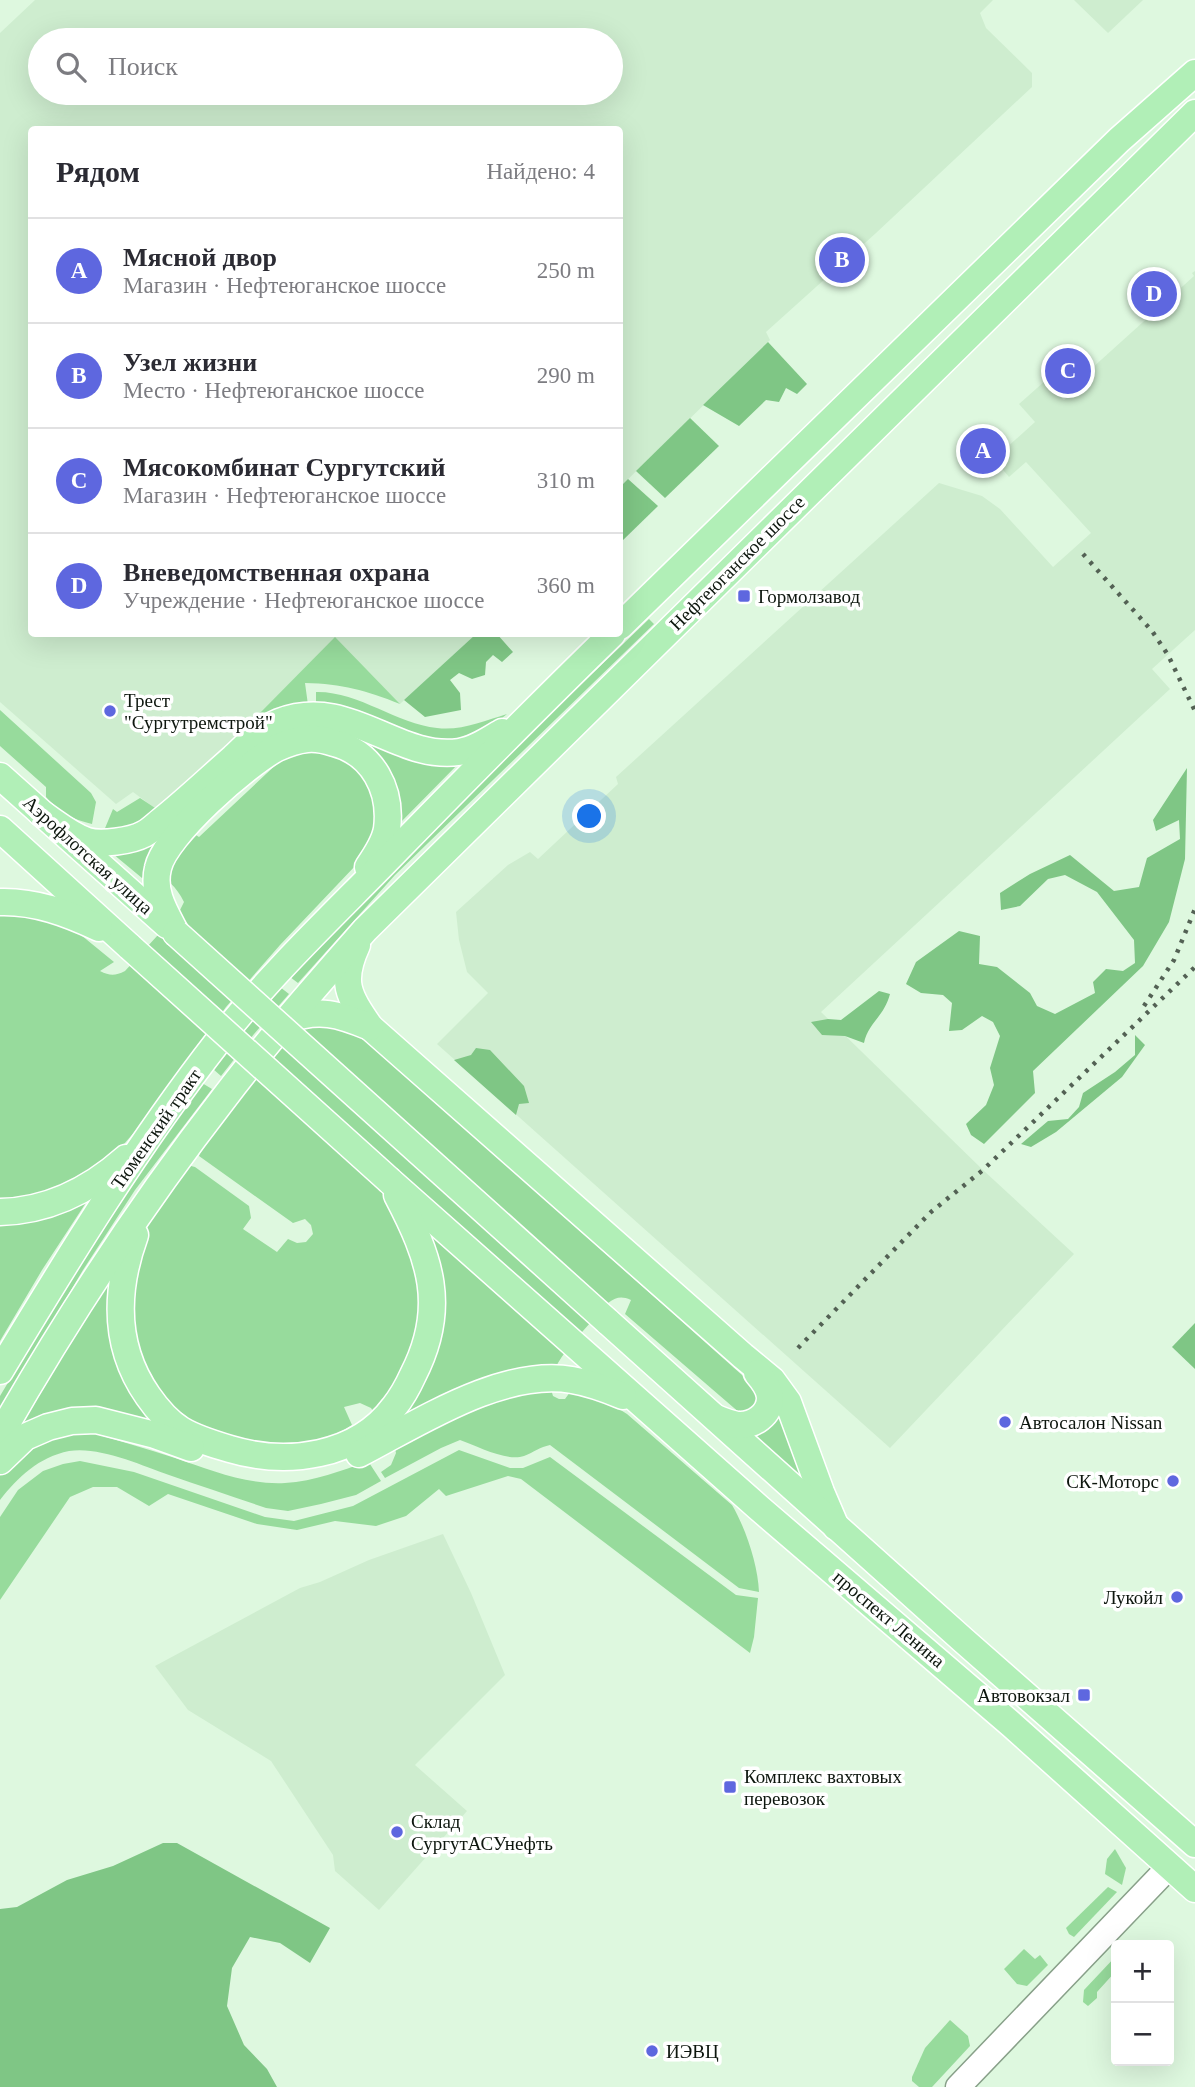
<!DOCTYPE html>
<html lang="ru">
<head>
<meta charset="utf-8">
<style>
  :root { --surface:#fff; --page:#f2f2f3; --text:#2b2b33; --muted:#7c7c81; --line:#e1e1e2; --accent:#5e67df }
  body { margin:0; font-family:"Times New Roman",serif; background:var(--page); color:var(--text) }
  .controls { position:absolute; right:21px; bottom:21px; display:grid; overflow:hidden; border-radius:7px; box-shadow:0 7px 28px #0002 }
  .controls button { width:63px; height:63px; display:grid; place-items:center; padding:0; border:0; border-bottom:2px solid var(--line); background:var(--surface); color:var(--text); font:35px sans-serif }
  .you { position:absolute; left:590px; top:817px; width:24px; height:24px; margin:-18px; border:5px solid #fff; border-radius:50%; background:#1a73e8; box-shadow:0 0 0 10px #1a73e833 }
  .badge { display:grid; place-items:center; width:46px; height:46px; border-radius:50%; background:var(--accent); color:#fff; font-size:23px; font-weight:700 }
  .pin { position:absolute; translate:-50% -50%; border:4px solid #fff; box-shadow:0 2px 7px #0006 }
  .list { margin:0; padding:0; list-style:none }
  h2 { display:flex; justify-content:space-between; align-items:center; height:91px; margin:0; padding:0 28px; font-size:30px }
  h2 small { font-size:23px; font-weight:400; color:var(--muted) }
  .list li { display:grid; grid-template-columns:46px 1fr auto; gap:21px; align-items:center; box-sizing:border-box; height:105px; padding:0 28px; border-top:2px solid var(--line) }
  .list b { display:block; font-size:26px; white-space:nowrap }
  .list p { margin:0; font-size:23px; white-space:nowrap; color:var(--muted) }
  .list em { font-size:23px; font-style:normal; color:var(--muted) }
  .icon { flex:none; width:38px; height:38px; fill:none; stroke:currentColor; stroke-width:2; stroke-linecap:round; stroke-linejoin:round }
  .map { position:relative; flex:none; width:1195px; height:2087px; overflow:hidden }
  .search { position:absolute; background:var(--surface); box-shadow:0 7px 28px #0002; left:28px; top:28px; width:595px; height:77px; display:flex; align-items:center; gap:18px; box-sizing:border-box; padding:0 24px; border-radius:38px; color:var(--muted); font-size:26px }
  .panel { position:absolute; background:var(--surface); box-shadow:0 7px 28px #0002; left:28px; top:126px; width:595px; height:511px; border-radius:7px }
  .map>svg:first-child { display:block }
</style>
</head>
<body>
<div class="map">
<svg width="1195" height="2087" viewBox="0 0 1195 2087">
  <rect width="100%" height="100%" fill="#def8df"/>
  <g fill="#ceedcf" fill-rule="evenodd">
    <path d="M35,0h958l-13,13 6,15 46,45v14l-156,146 -110,99 4,8 -150,147v-357h-588v504h444l-76,70 -65,-66 -88,88 -91,83 -23,-17 -17,12 -116,-102v-669zM40,40h571v53h-571z"/>
    <path d="M1074,0h69l-35,33z"/>
    <path d="M1195,271v359l-43,39 18,20 -349,323 162,158 91,84 -184,194 -453,-404 51,-51 -21,-21 -8,-32 -3,-28 52,-47 22,-13 8,7 80,-75 -2,-7 323,-294 43,13 18,13 53,58 38,-34 -65,-71 -17,15 -15,-18 41,-37 -16,-18 26,-23 19,19 30,-28 -3,-3 103,-93 -2,-3z"/>
    <path d="M443,1534l28,59 34,82 -90,90 52,46 -88,99 -44,-39 -2,-16 -62,-94 -83,-51 -33,-44 145,-78 20,-6 49,-22z"/>
  </g>
  <g fill="#97db9c">
    <path d="M649,619l5,5 -259,251 -97,108 -8,-6 201,-206z"/>
    <path d="M335,637l65,67c-35,-14 -57,-20 -95,-21l3,22 -50,21h-11z"/>
    <path d="M316,692c42,-1 81,32 121,36 24,3 47,-7 70,-14l-21,17 -14,8 -47,1 -109,-34z"/>
    <path d="M0,710l91,83 5,9 -4,22c-20,-5 -32,-11 -46,-27v-10l-46,-41z"/>
    <path d="M294,726l170,32 -67,68 -27,-72z"/>
    <path d="M328,750l32,17 17,29 -1,35 -20,34 -76,80 -54,62 -88,121 -21,24 -51,36 -66,13v-289l52,9 29,14 33,27 -14,9c10,5 15,5 25,0l54,-59 5,-10c-8,-16 -17,-24 -33,-30l-9,6 -29,-24 -10,-21 10,-24 4,3 23,-14 59,39 83,-78 14,-6z"/>
    <path d="M280,987l9,7 -35,40 -33,42 -8,-7z"/>
    <path d="M315,1022l45,13 400,356 -3,19 -16,4 -116,-100 6,-14c-10,-4 -14,-3 -23,3 -14,17 -45,47 -53,66 -5,9 -5,18 -2,27l6,3h6l8,-11 38,16 16,10 105,91c14,24 26,60 27,87l-20,-4 -189,-143c-10,2 -16,7 -26,11 -17,6 -47,-10 -64,-16l-19,8 -56,30 -4,-6 10,-7 5,-12 -2,-9 -23,-36 -11,-5 -16,4 8,18 -18,11 -21,8 -51,4 -61,-20 -37,-29 -15,-22 -18,-52 10,-90 12,-23 34,-47 8,2 54,39 2,12 -8,11 34,23 11,-13 9,4 9,-1 7,-8 -2,-9 -6,-6 -12,4 -94,-67 2,-9 68,-88 31,-33z"/>
    <path d="M202,1083l10,6 -77,101 -52,80 -83,140v-14l76,-127 51,-81z"/>
    <path d="M93,1192l-51,78 -42,71v-123z"/>
    <path d="M116,1271l-4,39 65,123 -49,-10 -114,15 76,-128z"/>
    <path d="M775,1406l37,81 -63,-55z"/>
    <path d="M92,1433c28,8 56,16 83,25 35,12 72,27 110,25 30,-2 56,-12 83,-22l13,20 -25,14 -35,9 -33,7 -22,-3c-32,-11 -65,-22 -97,-33 -28,-10 -70,-29 -100,-24 -30,6 -51,26 -69,49v-30l17,-16 49,-20z"/>
    <path d="M459,1450l51,18h13l27,-11 186,138 22,3 -4,39 -4,16 -229,-174 -13,-3 -62,20 -7,-7 -33,27 -30,10 -41,-5 -38,9 -40,-6 -89,-30 -19,12 -32,-19h-24l-23,10 -70,103v-83l18,-27 25,-19 20,-7 17,-3 54,11 131,45 29,4 59,-15z"/>
    <path d="M1115,1849l11,19 -4,17 -17,-11 2,-15z"/>
    <path d="M1108,1887l9,5 -43,45 -5,-3 -3,-6z"/>
    <path d="M1024,1949l11,10 5,-4 8,10 -21,21 -10,-2 -13,-15z"/>
    <path d="M1116,1956v15l-19,21v6l-9,8 -5,-4 1,-12z"/>
    <path d="M950,2020l18,16 2,10 -38,41h-13l-7,-6v-4l13,-29z"/>
  </g>
  <g fill="#7fc685">
    <path d="M768,342l39,42 -10,10 -11,-6 -7,14 -13,-2 -27,26 -36,-21z"/>
    <path d="M690,418l29,28 -54,52 -29,-27z"/>
    <path d="M628,479l30,27 -38,37v-56z"/>
    <path d="M476,634h21l16,18 -11,10 -9,-7 -7,7 -1,13 -13,4 -13,-6 -9,7 10,13 1,17 -36,7 -21,-17z"/>
    <path d="M1187,768l-2,91 -16,63 -26,44 -110,105 2,22 -51,51 -13,-9 -5,-11 20,-19 8,-20 -4,-17 10,-32 -7,-14 -11,-6 -20,14 -13,1 3,-28 -9,-8 -22,-2 -15,-9 10,-22 43,-31 21,5 -1,28 18,3 33,26 7,13 18,8 40,-21 -2,-11 13,-13 17,2 12,-8 -1,-23 -37,-48 -32,-17 -17,4 -28,27 -19,4 -1,-17 30,-19 40,-19 44,36 25,-4 8,-29 33,-19 -1,-19 -23,11 -3,-11z"/>
    <path d="M879,991l11,3c-6,23 -22,29 -26,49l-19,-7 -23,-1 -11,-13 17,-3 13,1z"/>
    <path d="M1135,1035l10,10 -23,32 -66,55 -25,15 -10,-3 27,-23 20,-2 11,-12 4,-14 32,-21 20,-17z"/>
    <path d="M476,1048l14,2 34,36 5,17 -10,1 -3,11 -62,-55 17,-5z"/>
    <path d="M1195,1323v46l-23,-22z"/>
    <path d="M163,1843h14l153,85 -20,35 -30,-20 -30,-6 -18,31 -5,38 17,39 23,24 10,18h-277v-178l17,-2 50,-27 46,-14z"/>
  </g>
  <g fill="none" stroke-linecap="round" stroke-linejoin="round">
    <g stroke="#88a089" stroke-width="27">
      <path id="secondary" d="M958,2087l212,-221"/>
    </g>
    <g stroke="#fff" stroke-width="29">
      <g id="primary">
        <path d="M620,626l499,-486 76,-67"/>
        <path d="M0,776l167,149"/>
        <path d="M41,813c15,10 29,22 46,28 14,4 44,0 57,-7 6,-3 12,-9 17,-13 25,-20 48,-42 72,-63 14,-13 28,-29 46,-36 70,-27 117,39 180,30 15,-2 30,-12 43,-20"/>
        <path d="M0,829l130,118"/>
        <path d="M0,902c35,-1 67,11 99,26"/>
        <path d="M176,933c-11,-21 -24,-41 -18,-65 7,-33 89,-104 119,-120 9,-4 20,-8 30,-9 9,-1 18,1 27,4 39,10 58,47 53,86 -2,12 -12,28 -19,38"/>
        <path d="M357,945c-17,37 -9,50 13,82l373,329 29,24 16,22 33,90 15,35"/>
        <path d="M286,1020c33,-12 53,-6 84,7"/>
        <path d="M390,1181l369,327 253,217 183,164"/>
        <path d="M0,1212c48,-1 91,-23 126,-54"/>
        <path d="M135,1235c-20,55 -22,111 13,161 9,13 19,25 33,34 15,9 32,14 49,19 57,17 127,8 164,-42 8,-10 14,-21 19,-32 35,-68 17,-117 -16,-180"/>
        <path d="M607,1321l356,319 232,204"/>
        <path d="M0,1371c68,-113 138,-227 219,-331 50,-64 109,-120 166,-178 75,-77 150,-153 227,-228"/>
        <path d="M716,1418c7,3 15,6 22,7 15,1 32,-10 32,-27 0,-9 -7,-18 -13,-25"/>
        <path d="M0,1435c67,-117 141,-230 224,-337 44,-58 93,-113 141,-168l830,-817"/>
        <path d="M359,1454c60,-31 143,-86 213,-74 18,3 34,9 51,16"/>
        <path d="M0,1461l25,-24 23,-10 24,-6 24,-1 59,15 36,13"/>
      </g>
    </g>
    <use href="#secondary" stroke="#fff" stroke-width="24"/>
    <use href="#primary" stroke="#b1efb7" stroke-width="26"/>
    <g stroke="#536154" stroke-width="4.5" stroke-dasharray="3.5 7" stroke-linecap="butt">
      <path d="M1083,554l69,77 16,24 27,56"/>
      <path d="M1144,1006l30,-46 21,-51"/>
      <path d="M798,1348l133,-136 52,-42 212,-203"/>
    </g>
    <g stroke="#fff" stroke-width="29" stroke-linecap="butt">
      <g id="primary-bridge">
        <path d="M176,933l431,388"/>
        <path d="M130,947l260,234"/>
      </g>
    </g>
    <use href="#primary-bridge" stroke="#b1efb7" stroke-width="26"/>
  </g>
  <g fill="#5e67df" stroke="#fff" stroke-width="2.5">
    <rect x="737" y="589" width="14" height="14" rx="3.5"/>
    <circle cx="110" cy="711" r="7"/>
    <circle cx="1005" cy="1422" r="7"/>
    <circle cx="1173" cy="1481" r="7"/>
    <circle cx="1177" cy="1597" r="7"/>
    <rect x="1077" y="1688" width="14" height="14" rx="3.5"/>
    <rect x="723" y="1780" width="14" height="14" rx="3.5"/>
    <circle cx="397" cy="1832" r="7"/>
    <circle cx="652" cy="2051" r="7"/>
  </g>
  <g text-anchor="middle" dominant-baseline="central" stroke-width="7" stroke-linejoin="round" paint-order="stroke">
    <g font-size="19" fill="#0d160e" stroke="#fff">
      <text transform="translate(737 563) rotate(-45)">Нефтеюганское шоссе</text>
      <text transform="translate(88 855) rotate(42)">Аэрофлотская улица</text>
      <text transform="translate(156 1129) rotate(-55)">Тюменский тракт</text>
      <text transform="translate(889 1619) rotate(40)">проспект Ленина</text>
    </g>
    <g font-size="19" fill="#0d160e" stroke="#fff" text-anchor="start">
      <text x="758" y="596">Гормолзавод</text>
      <text x="124" y="700">Трест<tspan x="124" dy="22">"Сургутремстрой"</tspan></text>
      <text x="1019" y="1422">Автосалон Nissan</text>
      <text x="1159" y="1481" text-anchor="end">СК-Моторс</text>
      <text x="1163" y="1597" text-anchor="end">Лукойл</text>
      <text x="1070" y="1695" text-anchor="end">Автовокзал</text>
      <text x="744" y="1776">Комплекс вахтовых<tspan x="744" dy="22">перевозок</tspan></text>
      <text x="411" y="1821">Склад<tspan x="411" dy="22">СургутАСУнефть</tspan></text>
      <text x="666" y="2051">ИЭВЦ</text>
    </g>
  </g>
</svg>
<div class="controls">
<button>+</button>
<button>−</button>
</div>
<div class="you"></div>
<div class="pin badge" style="left:983px;top:451px">A</div>
<div class="pin badge" style="left:842px;top:260px">B</div>
<div class="pin badge" style="left:1068px;top:371px">C</div>
<div class="pin badge" style="left:1154px;top:294px">D</div>
<div class="search"><svg class="icon" aria-label="search" viewBox="0 0 24 24"><circle cx="10" cy="10" r="6"/><path d="M15 15l6 6"/></svg>Поиск</div>
<section class="panel">
<h2>Рядом<small>Найдено: 4</small></h2>
<ul class="list">
<li><span class="badge">A</span><div><b>Мясной двор</b><p>Магазин · Нефтеюганское шоссе</p></div><em>250 m</em></li>
<li><span class="badge">B</span><div><b>Узел жизни</b><p>Место · Нефтеюганское шоссе</p></div><em>290 m</em></li>
<li><span class="badge">C</span><div><b>Мясокомбинат Сургутский</b><p>Магазин · Нефтеюганское шоссе</p></div><em>310 m</em></li>
<li><span class="badge">D</span><div><b>Вневедомственная охрана</b><p>Учреждение · Нефтеюганское шоссе</p></div><em>360 m</em></li>
</ul>
</section>
</div>
</body>
</html>
